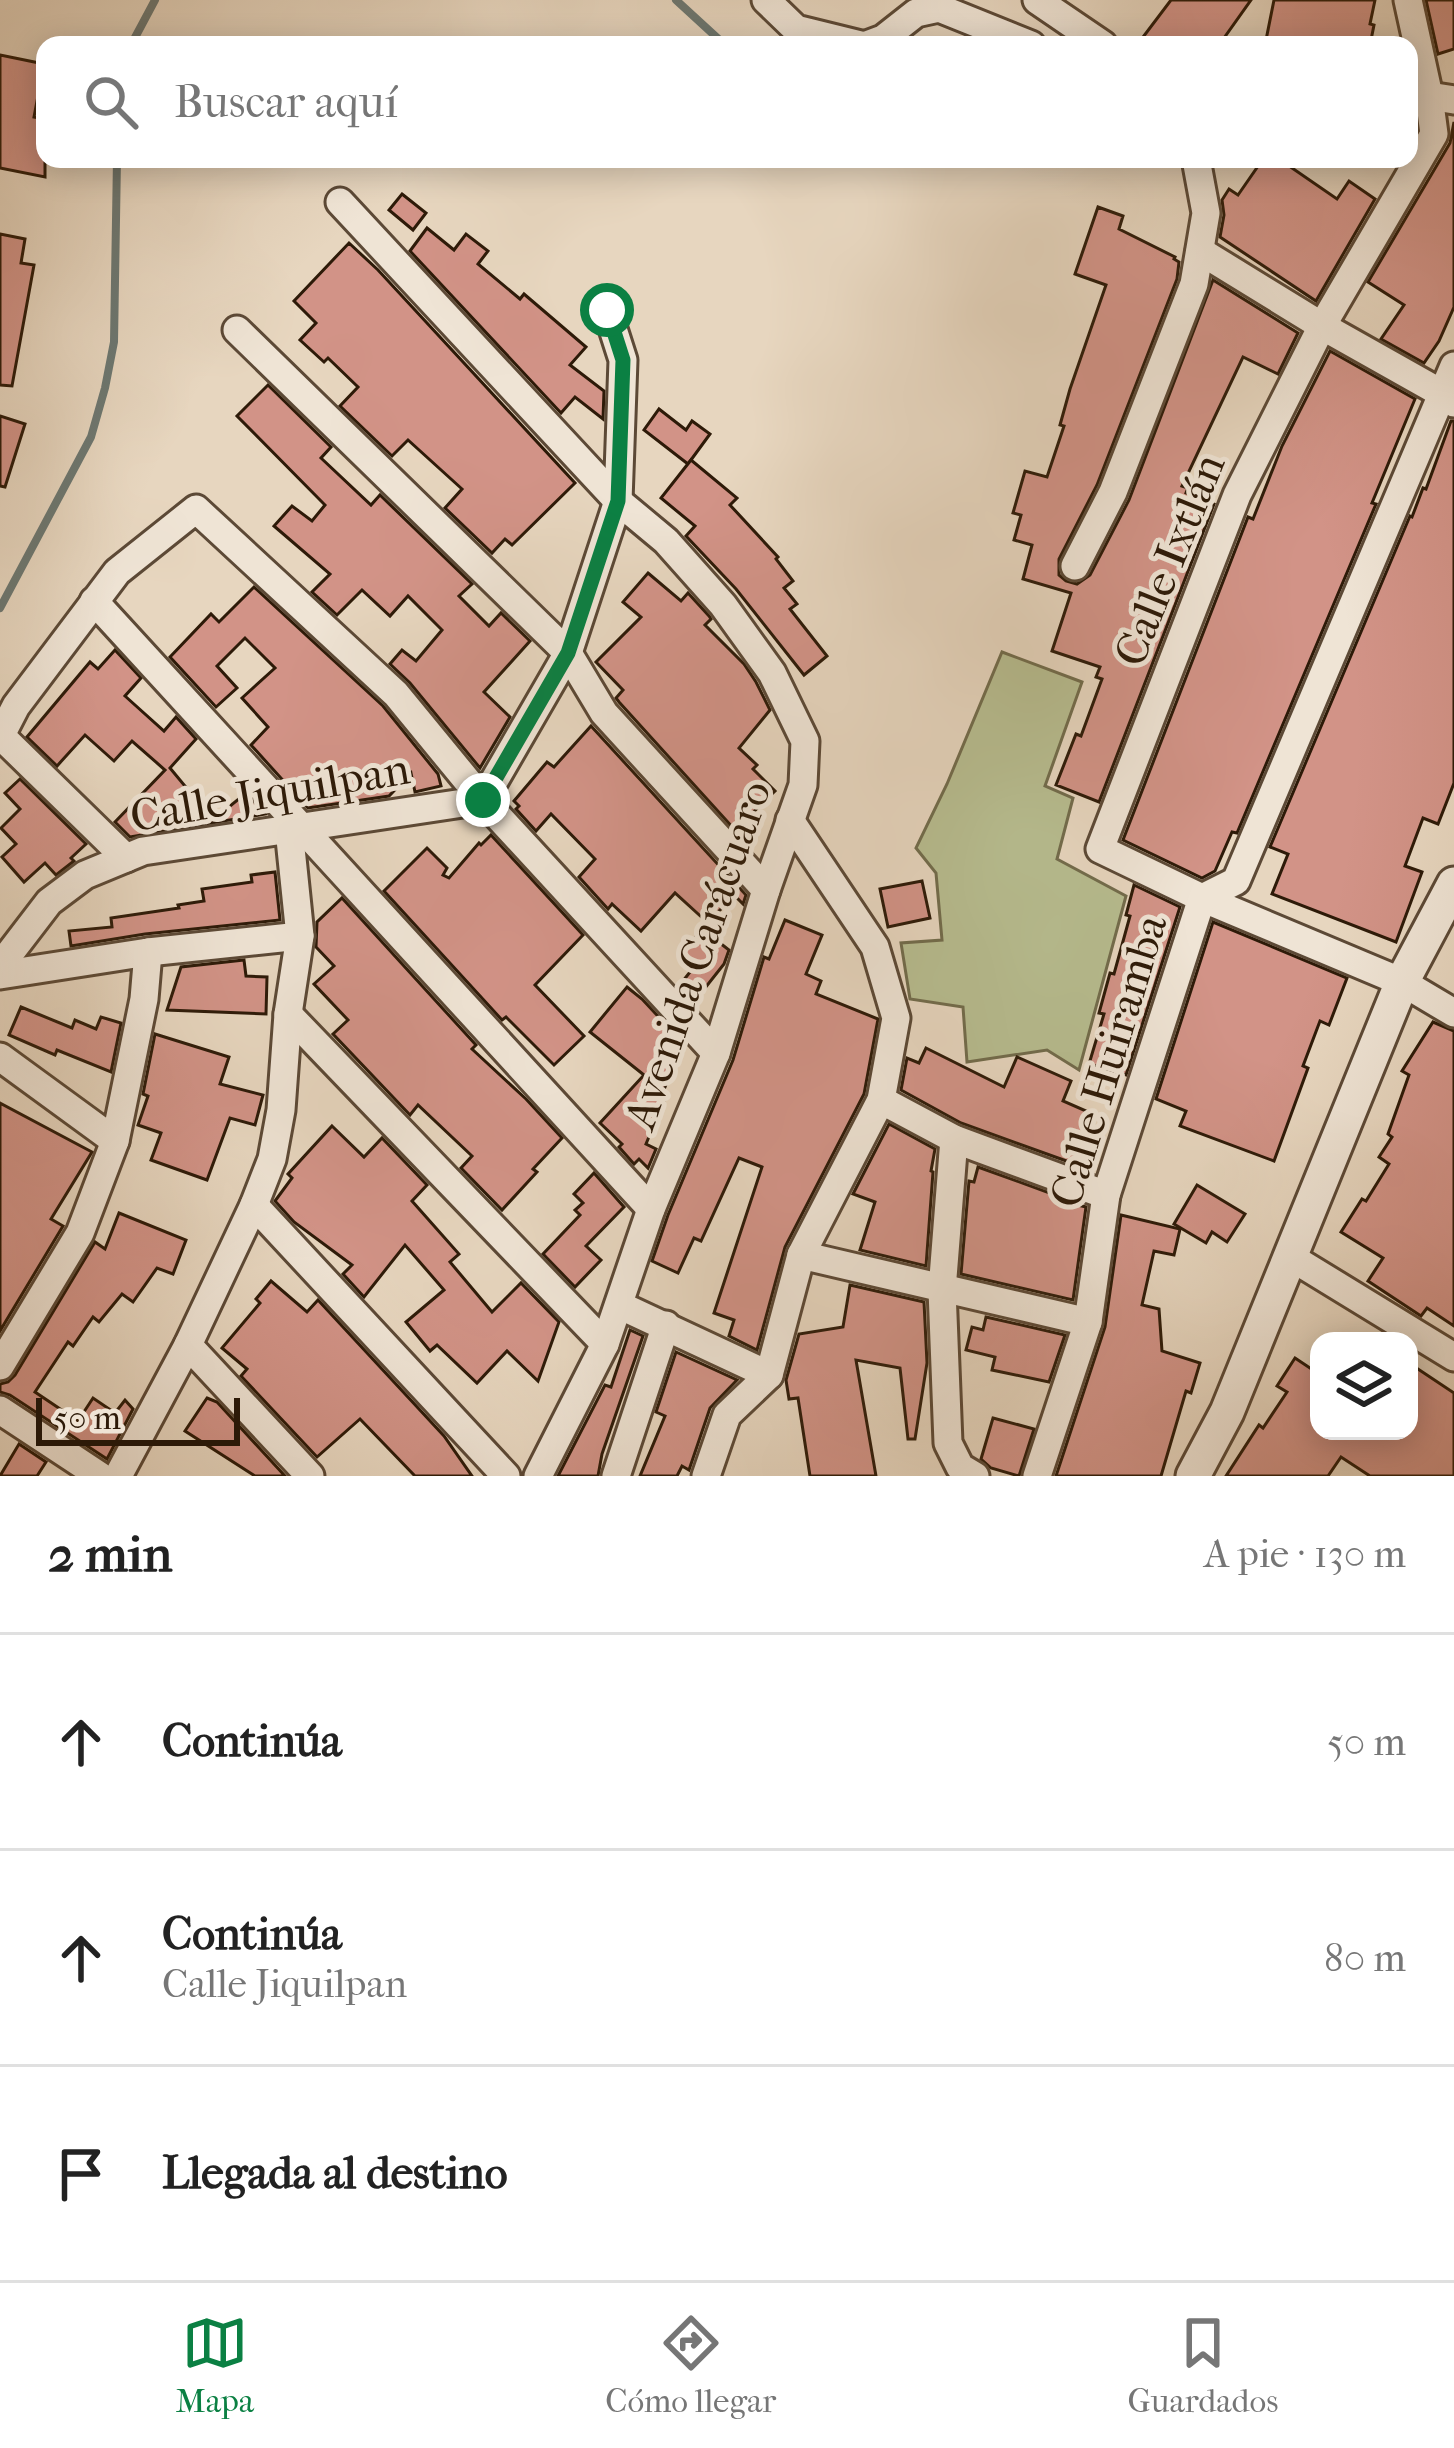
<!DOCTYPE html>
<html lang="es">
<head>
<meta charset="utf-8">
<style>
  :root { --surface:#fff; --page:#f6f6f6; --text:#222; --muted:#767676; --line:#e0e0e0; --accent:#0b8043 }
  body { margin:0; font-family:"IM FELL French Canon",serif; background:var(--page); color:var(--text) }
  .controls { position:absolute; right:36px; bottom:36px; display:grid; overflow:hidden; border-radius:24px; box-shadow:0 6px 30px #0003 }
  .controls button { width:108px; height:108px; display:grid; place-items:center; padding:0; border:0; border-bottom:3px solid var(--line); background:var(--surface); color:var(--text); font:60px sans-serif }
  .scale { position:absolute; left:36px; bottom:30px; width:204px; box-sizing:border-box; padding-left:12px; border:6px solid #2d1a08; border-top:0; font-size:33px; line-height:42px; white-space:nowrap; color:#2d1a08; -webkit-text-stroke:9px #efe4d5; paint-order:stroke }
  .stop { position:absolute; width:36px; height:36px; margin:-27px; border:9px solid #0b8043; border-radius:50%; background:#fff }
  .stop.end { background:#0b8043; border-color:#fff; box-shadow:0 3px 12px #0008 }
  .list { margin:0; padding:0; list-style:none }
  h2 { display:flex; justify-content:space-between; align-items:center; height:156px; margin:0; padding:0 48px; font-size:51px }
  h2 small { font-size:39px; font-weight:400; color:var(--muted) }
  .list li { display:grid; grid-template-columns:78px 1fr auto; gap:36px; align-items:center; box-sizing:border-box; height:216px; padding:0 48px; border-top:3px solid var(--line) }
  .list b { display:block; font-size:45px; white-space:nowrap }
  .list p { margin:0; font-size:39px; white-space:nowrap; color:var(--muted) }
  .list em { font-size:39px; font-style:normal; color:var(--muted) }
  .icon { flex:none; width:66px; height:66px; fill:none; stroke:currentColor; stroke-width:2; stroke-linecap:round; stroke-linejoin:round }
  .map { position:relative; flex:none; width:1454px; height:1476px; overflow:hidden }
  .search { position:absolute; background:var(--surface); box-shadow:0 6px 30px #0003; left:36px; right:36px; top:36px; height:132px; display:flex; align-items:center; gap:30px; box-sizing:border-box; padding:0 42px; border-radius:24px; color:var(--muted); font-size:45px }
  .sheet { height:804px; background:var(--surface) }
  nav { display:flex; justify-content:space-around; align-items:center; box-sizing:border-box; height:168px; border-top:3px solid var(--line); background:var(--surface); font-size:33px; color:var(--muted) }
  nav a { display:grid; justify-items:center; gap:6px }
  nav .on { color:var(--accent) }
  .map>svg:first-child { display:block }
</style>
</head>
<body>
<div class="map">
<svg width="1454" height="1476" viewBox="0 0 1454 1476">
  <rect width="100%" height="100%" fill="#e7d6bf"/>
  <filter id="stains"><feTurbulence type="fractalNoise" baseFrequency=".00167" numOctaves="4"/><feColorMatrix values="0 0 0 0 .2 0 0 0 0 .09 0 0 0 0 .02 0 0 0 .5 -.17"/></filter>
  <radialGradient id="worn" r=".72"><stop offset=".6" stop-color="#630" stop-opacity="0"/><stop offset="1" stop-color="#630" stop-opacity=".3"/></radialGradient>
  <path fill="#b7bd90" stroke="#726c4c" stroke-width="3" d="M1002,652l80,30 -37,104 28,12 -16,61 69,37 -47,174 -32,-20 -80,12 -4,-55 -53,-8 -9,-56 41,-3 -6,-67 -20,-25 31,-64z"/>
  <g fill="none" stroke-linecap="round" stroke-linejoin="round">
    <g stroke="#6d7872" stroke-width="8">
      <path d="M676,0l49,45"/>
      <path d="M131,45l24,-45"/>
      <path d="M0,608l91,-171 14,-49 9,-46 3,-183"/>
    </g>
  </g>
  <g fill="#d29387" stroke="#2d1a08" stroke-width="3">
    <path d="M1171,0h80l-32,45h-82z"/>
    <path d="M1274,0h101l-5,24 4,1 -4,20h-105z"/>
    <path d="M1426,0h28v49l-16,5z"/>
    <path d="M0,55l44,9 -10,53 11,2v58l-45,-9z"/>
    <path d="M1454,122v185l-15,34 -15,22 -43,-24 23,-34 -36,-23 82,-139z"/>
    <path d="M1263,159h16l58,40 12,-18 26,18 -59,102 -96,-64 4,-22 -2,-15 7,-11 9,6z"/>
    <path d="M402,194l24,19 -13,17 -24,-20z"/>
    <path d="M1098,207l25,9 -4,13 56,28 -1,2 5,3 -2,17 -80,206 -38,74v16l7,6 11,3 13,-9 39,-75 84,-220 85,53 -20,41 -35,-17 -61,129 6,2 -2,5 28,11 -115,298 -43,-17 20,-51 5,2 21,-57 -6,-2 4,-10 -48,-16 19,-58 -48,-14 9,-34 -18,-5 7,-25 -8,-2 12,-42 22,6 17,-51 -4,-1 10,-36 36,-104 -31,-11z"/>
    <path d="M427,228l27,22 12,-16 22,17 -10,13 42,35 4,-5 62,53 -16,18 34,26 -1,28 -28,-22 -14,16 -151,-162z"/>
    <path d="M0,234l25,5 -4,24 13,2 -22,121 -12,-1z"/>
    <path d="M349,243l29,27 197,213 -63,62 -7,-6 -13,14 -47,-45 17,-19 -54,-49 -16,16 -52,-50 18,-19 -30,-29 -4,4 -24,-22 16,-17 -22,-22z"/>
    <path d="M1330,351l85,48 -43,104 4,1 -139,329 -5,-1 -17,39 -13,7 -79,-38 125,-323 5,2 29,-73z"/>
    <path d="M268,385l63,62 -10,11 50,47 9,-10 92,89 -13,12 30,30 12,-13 29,28 -46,51 26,25 -30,51 -70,-85 -20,-19 12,-14 14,11 26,-31 -34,-34 -18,20 -28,-26 -25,25 -25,-23 18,-18 -56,-48 18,-20 20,15 13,-16 -88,-89z"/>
    <path d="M659,409l27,21 6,-9 18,13 -22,30 -44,-34z"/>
    <path d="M0,416l25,8 -20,63 -5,-1z"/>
    <path d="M1451,421h3v362l-16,41 -15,-6 -18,48 17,6 -26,70 -124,-48 16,-40 -18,-7 140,-331 2,1 11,-29 3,1z"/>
    <path d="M691,460l46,38 -7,7 48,52 -2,2 17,22 -9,7 13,16 -7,5 37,47 -23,19 -68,-86 -50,-53 9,-10 -34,-28z"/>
    <path d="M648,573l33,28 7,-8 21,23 2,3 -6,6 39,39 12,18 14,28 -31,38 18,17 -4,4 22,22 -40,39 -116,-128 -3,-4 7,-8 -27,-28 45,-45 -18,-15z"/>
    <path d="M254,587l129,119 55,68 3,12 -26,6 -4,-19 -22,23 -81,12 -57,-63 17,-18 -26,-29 33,-30 -30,-30 -28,28 20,22 -21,19 -46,-50 41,-43 8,8z"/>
    <path d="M115,650l26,28 -16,18 39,35 12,-14 20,22 -26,29 43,52 33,-27 19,21 -135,23 -15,-15 50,-52 -33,-29 -18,20 -29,-26 -28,31 -30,-29 63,-75 8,7z"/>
    <path d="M591,726l155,169 -3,9 -9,-9 -26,28 -33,-30 -34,38 -29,-27 -4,5 -29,-32 16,-18 -44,-45 -15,17 -20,-22 3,-3 -5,-5 33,-39 7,5z"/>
    <path d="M20,779l66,65 -15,14 3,3 -18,14 -11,-12 -21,19 -22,-25 14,-13 -15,-16 19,-19 -15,-16z"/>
    <path d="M491,835l92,100 -48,50 49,51 -30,29 -48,-48 -4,3 -118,-129 43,-43 20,20 -4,7 6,3 30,-35 2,2z"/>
    <path d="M275,872l5,48 -135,14 -74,12 -2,-15 43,-4 -1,-9 68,-10 -1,-3 26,-4 -2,-12 50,-7 -1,-7z"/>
    <path d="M922,881l8,37 -42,9 -8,-38z"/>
    <path d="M1134,885l46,22 -54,168 -37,-11 15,-50 -5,-1 11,-40 4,1 16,-58 -4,-1z"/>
    <path d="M342,898l134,147 -4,4 54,50 36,39 -29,31 4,3 -35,38 -41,-42 11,-12 -54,-51 -8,10 -77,-81 15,-14 -34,-36 20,-18 -18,-19 1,-25z"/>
    <path d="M785,920l37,15 -16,39 15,7 -5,13 62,25 -14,75 -79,153 -28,103 -28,-14 5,-16 -20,-7 48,-146 -23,-9 -38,83 -7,-3 -16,35 -26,-12 16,-46 65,-155 31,-103 5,2z"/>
    <path d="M1213,922l134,56 -18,47 -9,-4 -17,45 5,2 -34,93 -94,-35 6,-15 -30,-12z"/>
    <path d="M702,929l27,21 -5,14 -30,38 -15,-16 15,-19 -14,-11z"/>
    <path d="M244,960l2,16 21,1 -1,37 -99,-4 14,-43z"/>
    <path d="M627,987l15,12 40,43 -20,53 3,3 -19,46 10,5 -8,19 -9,-9 -5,5 -15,-17 3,-3 -22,-21 44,-48 -54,-43z"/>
    <path d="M21,1007l51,21 3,-8 21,9 5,-12 20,6 -10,49 -54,-22 -2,5 -46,-20z"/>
    <path d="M1433,1022l21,9v295l-27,-18 -6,8 -53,-35 15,-23 -42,-26 21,-33 4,2 23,-37 -10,-7 13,-20 -4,-3 21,-59 -7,-4z"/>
    <path d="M155,1034l74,23 -9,27 43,11 -8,30 -25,-7 -23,62 -56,-20 10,-27 -23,-8 10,-29 -5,-2z"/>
    <path d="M926,1048l78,39 13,-30 54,24 -8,20 30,13 -21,49 -111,-40 -60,-33 6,-32 12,5z"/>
    <path d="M0,1103l92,49 -41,67 12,7 -63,105z"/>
    <path d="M889,1124l46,25 -4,22 2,1 -7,94 -66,-16 15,-48 -22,-8z"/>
    <path d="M332,1126l32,31 18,-19 45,47 -15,16 47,53 -9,8 42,50 29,-29 38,39 -21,59 -31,-30 -30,32 -40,-38 -7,6 -24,-29 38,-32 -39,-45 -41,52 -21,-23 9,-9 -58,-43 -19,-21 17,-23 -4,-4z"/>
    <path d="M978,1167l80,29 -2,4 30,7 -13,93 -112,-26 8,-93 5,1z"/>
    <path d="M594,1173l30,34 -38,39 15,14 -26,27 -32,-33 37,-39 -5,-5 8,-7 -9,-9z"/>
    <path d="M1197,1185l48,29 -18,28 -15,-10 -6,11 -32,-19z"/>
    <path d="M119,1213l67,27 -13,34 -16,-6 -24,34 -11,-8 -23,28 -6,-5 -20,29 -5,-4 -33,50 43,29 15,-23 22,15 10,-13 8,9 -26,50 -97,-64 -10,-3v-8l8,-2 7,-7 80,-133 10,7z"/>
    <path d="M1121,1215l59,14 -6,26 -20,-4 -12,54 17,4 3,42 38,12 -9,30 -5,-2 -25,85h-105l49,-149z"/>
    <path d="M271,1281l36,31 11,-12 126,136 28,40h-57l-55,-57 -43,38 -76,-81 6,-7 -25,-21 38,-45 -4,-4z"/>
    <path d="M850,1285l74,17 3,61 -12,76h-7l-8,-71 -44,-8 20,116h-66l-12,-78 -9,1 -3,-19 13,-46 44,-7z"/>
    <path d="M986,1317l79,18 -16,47 -57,-12 3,-13 -29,-7 6,-23 11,3z"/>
    <path d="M630,1330l13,6 -41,118 -4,22h-40l47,-91 6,2z"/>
    <path d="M676,1352l61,28 -27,28 -21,62 -7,-4 -5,10h-37l25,-60 -9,-4z"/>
    <path d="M1295,1358l24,16v57h90v-68l45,30v83h-84l-29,-19 -13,19h-102l33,-51 4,3 24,-36 -10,-6z"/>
    <path d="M207,1398l10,4 68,74h-30l-70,-45z"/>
    <path d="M993,1418l41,11 -15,47 -28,-8 -10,-9z"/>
    <path d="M19,1444l27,18 -9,14h-37z"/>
  </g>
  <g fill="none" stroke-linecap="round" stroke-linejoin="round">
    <g stroke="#5c4936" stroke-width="33">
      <g id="minor">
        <path d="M766,0l30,29 65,16"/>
        <path d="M1037,0l66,45"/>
        <path d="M1408,0l21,96 5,38 -112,192 -85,169 -137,354 102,49 200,84 52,31"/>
        <path d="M867,45l16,-6 33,-26 23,-5 92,37"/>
        <path d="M1409,96h20l25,4"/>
        <path d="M340,202l278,299 48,40 57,64 49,68 33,68 -2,44 -37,105 -50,163 -65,156 -46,135 -67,132"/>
        <path d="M1200,251l122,75 119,67 13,10"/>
        <path d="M237,330l331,323 36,60 162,177"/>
        <path d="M1075,566l38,-74 81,-208 12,-71 -10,-54"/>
        <path d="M94,601l557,608"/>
        <path d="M1,736l125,122"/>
        <path d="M0,737l16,-31 101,-134 79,-63 200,185 87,106 233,253"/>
        <path d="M0,966l49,-64 36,-27 58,-24 340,-51 85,-147 50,-152 5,-141 -16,-50"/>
        <path d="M0,975l148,-23 152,-16"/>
        <path d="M288,1014l317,330"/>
        <path d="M0,1057l115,84"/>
        <path d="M881,1100l73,39 152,56"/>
        <path d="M954,1139l-12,151 6,153 12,24 15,9"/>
        <path d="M254,1205l252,271"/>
        <path d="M801,1255l287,67"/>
        <path d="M1289,1256l165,101"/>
        <path d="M619,1305l150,70"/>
        <path d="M188,1345l122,131"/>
        <path d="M0,1366l80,-133 35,-92 29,-142 4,-47"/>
        <path d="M0,1410l100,66"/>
        <path d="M118,1476l70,-131 66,-140 18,-46 9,-49 7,-96 12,-78 -11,-107"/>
        <path d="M616,1476l50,-151"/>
        <path d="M706,1476l21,-61 42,-40 32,-120 80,-155 15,-82 -21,-71 -85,-127"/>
        <path d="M1037,1476l51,-154 18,-127 96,-297 34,-17 218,-515"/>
      </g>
    </g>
    <g stroke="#5c4936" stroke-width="39">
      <path id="tertiary" d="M1193,1476l34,-64 175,-430 52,-98"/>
    </g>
    <use href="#minor" stroke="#efe4d5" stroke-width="27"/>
    <use href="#tertiary" stroke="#efe4d5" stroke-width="33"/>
  </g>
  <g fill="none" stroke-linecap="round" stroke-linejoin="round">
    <path stroke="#0b8043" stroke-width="15" d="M483,800l85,-147 50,-152 5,-141 -16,-50"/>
  </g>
  <g text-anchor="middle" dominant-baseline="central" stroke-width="10" stroke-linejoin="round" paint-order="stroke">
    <g font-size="45" fill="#2d1a08" stroke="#efe4d5">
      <text transform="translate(1170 560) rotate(-68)">Calle Ixtlán</text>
      <text transform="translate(270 793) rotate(-10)">Calle Jiquilpan</text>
      <text transform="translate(698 955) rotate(-71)">Avenida Carácuaro</text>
      <text transform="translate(1109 1061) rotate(-73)">Calle Huiramba</text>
    </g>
  </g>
  <rect width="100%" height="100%" filter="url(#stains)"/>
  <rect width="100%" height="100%" fill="url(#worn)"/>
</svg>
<div class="controls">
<button><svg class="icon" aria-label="layers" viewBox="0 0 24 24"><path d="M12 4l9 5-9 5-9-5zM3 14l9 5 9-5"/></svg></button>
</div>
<div class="scale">50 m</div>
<div class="stop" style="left:607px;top:310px"></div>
<div class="stop end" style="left:483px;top:800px"></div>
<div class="search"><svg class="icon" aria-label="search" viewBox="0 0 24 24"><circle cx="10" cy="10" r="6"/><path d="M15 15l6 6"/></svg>Buscar aquí</div>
</div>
<section class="sheet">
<h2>2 min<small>A pie · 130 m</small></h2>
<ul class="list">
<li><svg class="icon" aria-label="ahead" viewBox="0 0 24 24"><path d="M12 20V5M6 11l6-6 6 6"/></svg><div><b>Continúa</b></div><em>50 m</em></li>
<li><svg class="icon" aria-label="ahead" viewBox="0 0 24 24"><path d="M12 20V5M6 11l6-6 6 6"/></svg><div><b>Continúa</b><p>Calle Jiquilpan</p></div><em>80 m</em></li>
<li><svg class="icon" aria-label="arrive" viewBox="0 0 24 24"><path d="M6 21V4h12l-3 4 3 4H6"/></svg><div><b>Llegada al destino</b></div></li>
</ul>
</section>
<nav>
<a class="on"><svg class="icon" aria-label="map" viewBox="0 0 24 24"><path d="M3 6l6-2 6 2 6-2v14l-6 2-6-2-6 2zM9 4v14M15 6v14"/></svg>Mapa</a>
<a><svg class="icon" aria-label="directions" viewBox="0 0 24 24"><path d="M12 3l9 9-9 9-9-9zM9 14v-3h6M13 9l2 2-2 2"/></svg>Cómo llegar</a>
<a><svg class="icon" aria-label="saved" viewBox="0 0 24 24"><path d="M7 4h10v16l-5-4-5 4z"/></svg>Guardados</a>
</nav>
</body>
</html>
